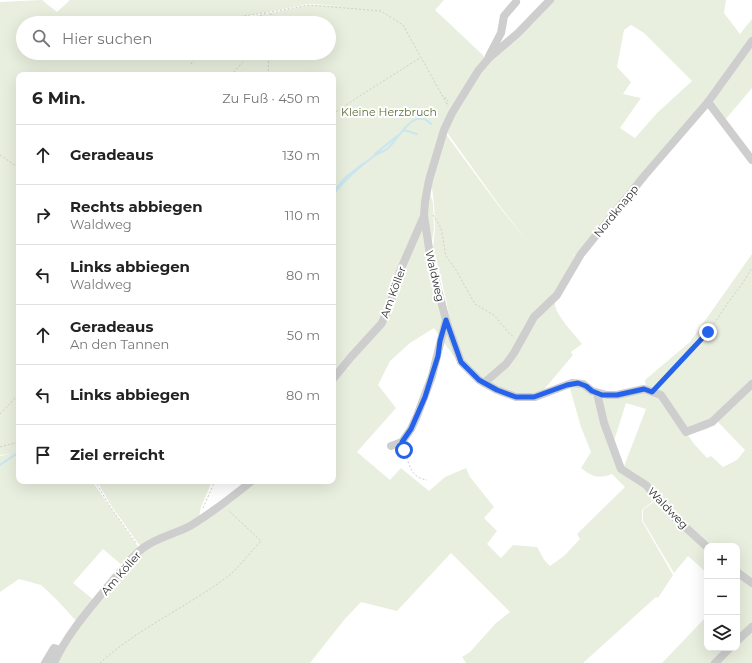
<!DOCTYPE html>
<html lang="de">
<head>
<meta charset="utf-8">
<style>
  :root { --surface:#fff; --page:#f6f6f6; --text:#222; --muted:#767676; --line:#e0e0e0 }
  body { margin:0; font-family:Montserrat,sans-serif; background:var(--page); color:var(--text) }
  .controls { position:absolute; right:12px; bottom:12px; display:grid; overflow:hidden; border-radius:8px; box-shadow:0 4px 16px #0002 }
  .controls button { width:36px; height:36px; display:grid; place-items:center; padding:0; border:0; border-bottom:1px solid var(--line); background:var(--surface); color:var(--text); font:20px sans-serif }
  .stop { position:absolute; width:12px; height:12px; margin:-9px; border:3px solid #2563eb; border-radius:50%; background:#fff }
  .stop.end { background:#2563eb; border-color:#fff; box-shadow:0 1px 4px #0008 }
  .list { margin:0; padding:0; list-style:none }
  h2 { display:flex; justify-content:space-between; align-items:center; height:52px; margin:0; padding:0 16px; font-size:17px }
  h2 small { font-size:13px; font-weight:400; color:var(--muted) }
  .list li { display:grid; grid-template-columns:26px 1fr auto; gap:12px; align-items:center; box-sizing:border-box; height:60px; padding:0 16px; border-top:1px solid var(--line) }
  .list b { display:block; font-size:15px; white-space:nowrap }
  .list p { margin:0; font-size:13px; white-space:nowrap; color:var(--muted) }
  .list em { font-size:13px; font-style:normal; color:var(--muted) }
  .icon { flex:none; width:22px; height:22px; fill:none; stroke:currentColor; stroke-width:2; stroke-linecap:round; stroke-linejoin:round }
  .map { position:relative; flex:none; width:752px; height:663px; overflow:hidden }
  .search { position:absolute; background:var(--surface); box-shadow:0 4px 16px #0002; left:16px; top:16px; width:320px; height:44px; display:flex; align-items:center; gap:10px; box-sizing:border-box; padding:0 14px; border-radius:22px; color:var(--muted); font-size:15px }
  .panel { position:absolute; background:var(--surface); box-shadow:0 4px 16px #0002; left:16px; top:72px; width:320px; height:412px; border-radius:8px }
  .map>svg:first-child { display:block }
</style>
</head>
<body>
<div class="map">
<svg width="752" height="663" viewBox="0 0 752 663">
  <rect width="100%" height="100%" fill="#fff"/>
  <g fill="#e9efde" fill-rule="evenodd">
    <path d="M42,0l15,12 13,-12h374l-9,10 51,48 -9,12 -20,32 -15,27 -8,23 -8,27 7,24 1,26 -3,19 18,72 1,-1 -9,-42 -8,-29 2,-19 -1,-25 -3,-24 14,-47 53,72 29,36 -28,-36 -53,-74 13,-27 19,-32 15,-16 26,-21 34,-35h173l-2,13 16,21 12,-15v19l-47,64 -73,85 -11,-12 11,12 -55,71 -4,-4 3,5 -20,35 3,1c-2,3 -4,5 -4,9 0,10 20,31 27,40l-11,8 2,3 -31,37 -7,3h-19l-19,-6 -38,-25 -25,-36 -24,15 -20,18 -12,24 18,23 -39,44 33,28 11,-12 28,23 16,-14 21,-9 4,9 24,30 -10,11 13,13 -10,13 14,14 12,-13 24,2 8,14 5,5 14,-10 16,-17 -3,-5 48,-47 -13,-13c-13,5 -20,3 -31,-6l10,-16 -10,-25 -12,-42 8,-1 9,3 11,12 6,25 17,47 24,16 12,12 -14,11v11l31,54 -15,23 -2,-1 -73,66h-117l-4,-6 8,-5 26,-29 14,-11 -59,-59 -54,58 -36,-9 -17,18 -34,43h-254l13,-25 40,-51 26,-30 15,-12 41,-17 34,-24 30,-23h78v-100l12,-14 5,2 -7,-5 -10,12v-301h-314v406h73l47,67 -16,18 -20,-17 -30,34 22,18 -17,22 -22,-24 -15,-14 -22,-6 -19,13v-136l10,-2 -10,1v-453zM309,4l33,2 -33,-1 -38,8 -35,5zM23,23h306v30h-306zM631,25l13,8 48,48 -35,32 -22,25 -15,-10 21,-30 -18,-4 8,-12 -14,-15 7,-37z"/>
    <path d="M752,43v45l-28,33 -12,-18z"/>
    <path d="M752,254v327l-15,-11v-24h-29l-85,-77 23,-60 -20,-6 -13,41 -13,-47 38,-5 22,4 34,48 13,14 4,-2 12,11 14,-7 8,-10 -27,-28 -11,7 -17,5 -28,-40 -16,-6 -1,-8 45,-38z"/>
    <path d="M97,481h115l-11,26 -2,10 -58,30 -29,-40z"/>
    <path d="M656,500l51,49v24l-19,-17 -14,17 -31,-52v-11z"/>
    <path d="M737,574l15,12v77h-90l45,-47v32h30z"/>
  </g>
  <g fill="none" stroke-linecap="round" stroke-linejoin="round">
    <g stroke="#c9e6f0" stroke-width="2">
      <path d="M403,131l1,-1 13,4"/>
      <path d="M375,154l22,-18"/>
      <path d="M333,192l13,-15 18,-14"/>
      <path d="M333,194c12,-14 26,-27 41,-38 4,-3 9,-4 13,-7 11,-9 27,-44 44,-25"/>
      <path d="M0,465l19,-13"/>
    </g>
    <g stroke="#cecece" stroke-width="1" stroke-dasharray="2 2" stroke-linecap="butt">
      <path d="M226,23l11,-6 33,-5"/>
      <path d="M258,23l1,-7 8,-3"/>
      <path d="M270,23l1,-11 38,-7 72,6 22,14 45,81"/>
      <path d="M191,64l6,-11"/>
      <path d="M231,75l20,-22"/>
      <path d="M268,75l1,-22"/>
      <path d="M444,98h2l2,3 -1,3"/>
      <path d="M333,114l28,-19 59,-37"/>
      <path d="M0,155l19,13"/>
      <path d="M433,215l8,13 5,28 10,14 19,34 19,11 15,18 5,4"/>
      <path d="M657,385l33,-33 18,-19 19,-29 15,-20 10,-16"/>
      <path d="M0,414l19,-20"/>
      <path d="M0,447l19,-5"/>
      <path d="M404,450c6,14 5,27 23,30"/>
      <path d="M95,481l16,27 26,36"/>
      <path d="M203,508l12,-27"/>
      <path d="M100,663c37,-34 87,-56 127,-86 12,-9 23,-25 34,-36l-33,-31"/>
    </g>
    <g stroke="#cecece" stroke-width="8">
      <path d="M550,0l-32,33 -29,25 -11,13 -26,42 -8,17 -15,50 -4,22 -1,13 7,47 15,58 15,42 18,18 18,10 19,7h19l37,-14 11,1 9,7 15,4h10l27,-6 17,6 25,37 26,-10 40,-38"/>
      <path d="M489,56l12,-23 3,-17 12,-14"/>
      <path d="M708,102l44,58"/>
      <path d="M333,379l18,-22 31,-34 9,-22 9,-30 24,-55"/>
      <path d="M484,383l22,-19 8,-11 20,-36 23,-22 24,-41 64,-79 63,-73 44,-61"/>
      <path d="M597,393l7,30 17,46 25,16 24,28 37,34"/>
      <path d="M391,446l11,-4 9,-13 6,-13 15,-40 14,-56"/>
      <path d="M737,572l15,11"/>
      <path d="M737,641l15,-14"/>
      <path d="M45,663l9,-15 6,2"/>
      <path d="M54,663c14,-31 39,-58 60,-84 9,-10 18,-23 29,-31 14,-11 32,-14 47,-22 22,-13 42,-29 62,-45"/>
      <path d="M715,663l15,-15"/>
    </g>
  </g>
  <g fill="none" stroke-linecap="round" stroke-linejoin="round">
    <path stroke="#2563eb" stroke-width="5" d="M404,450l-2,-8 9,-13 14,-32 13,-41 2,-15 6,-21 15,42 18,18 18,10 19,7h18l33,-12 11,-2 8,3 6,5 10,4h15l27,-6 8,3 56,-60"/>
  </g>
  <g text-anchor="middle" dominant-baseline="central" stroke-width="4" stroke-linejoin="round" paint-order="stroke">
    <g font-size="11" fill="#5b7239" stroke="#fff">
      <text x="389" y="112">Kleine Herzbruch</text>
    </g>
    <g font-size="11" fill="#313131" stroke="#fff">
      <text transform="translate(616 211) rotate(-51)">Nordknapp</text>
      <text transform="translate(435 276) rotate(77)">Waldweg</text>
      <text transform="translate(393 292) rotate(-70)">Am Köller</text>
      <text transform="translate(668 508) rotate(46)">Waldweg</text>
      <text transform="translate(121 573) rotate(-49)">Am Köller</text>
    </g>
  </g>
</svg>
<div class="controls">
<button>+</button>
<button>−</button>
<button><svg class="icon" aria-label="layers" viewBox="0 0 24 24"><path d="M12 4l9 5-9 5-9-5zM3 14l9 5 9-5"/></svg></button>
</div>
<div class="stop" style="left:404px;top:450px"></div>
<div class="stop end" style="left:708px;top:332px"></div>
<div class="search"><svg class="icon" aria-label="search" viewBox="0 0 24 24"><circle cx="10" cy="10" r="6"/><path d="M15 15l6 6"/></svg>Hier suchen</div>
<section class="panel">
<h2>6 Min.<small>Zu Fuß · 450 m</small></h2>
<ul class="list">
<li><svg class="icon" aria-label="ahead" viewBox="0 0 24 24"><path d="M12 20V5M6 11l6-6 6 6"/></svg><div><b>Geradeaus</b></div><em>130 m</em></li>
<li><svg class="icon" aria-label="right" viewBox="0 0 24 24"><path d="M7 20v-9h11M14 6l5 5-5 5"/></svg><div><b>Rechts abbiegen</b><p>Waldweg</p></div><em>110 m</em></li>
<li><svg class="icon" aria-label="left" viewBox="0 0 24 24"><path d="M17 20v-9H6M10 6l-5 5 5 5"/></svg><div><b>Links abbiegen</b><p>Waldweg</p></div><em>80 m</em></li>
<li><svg class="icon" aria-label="ahead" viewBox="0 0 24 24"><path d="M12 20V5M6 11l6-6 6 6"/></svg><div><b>Geradeaus</b><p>An den Tannen</p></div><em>50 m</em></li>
<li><svg class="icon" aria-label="left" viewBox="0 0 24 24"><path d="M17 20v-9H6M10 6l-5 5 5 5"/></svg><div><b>Links abbiegen</b></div><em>80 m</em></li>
<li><svg class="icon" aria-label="arrive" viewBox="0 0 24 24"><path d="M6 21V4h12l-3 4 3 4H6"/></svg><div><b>Ziel erreicht</b></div></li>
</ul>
</section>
</div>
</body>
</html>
